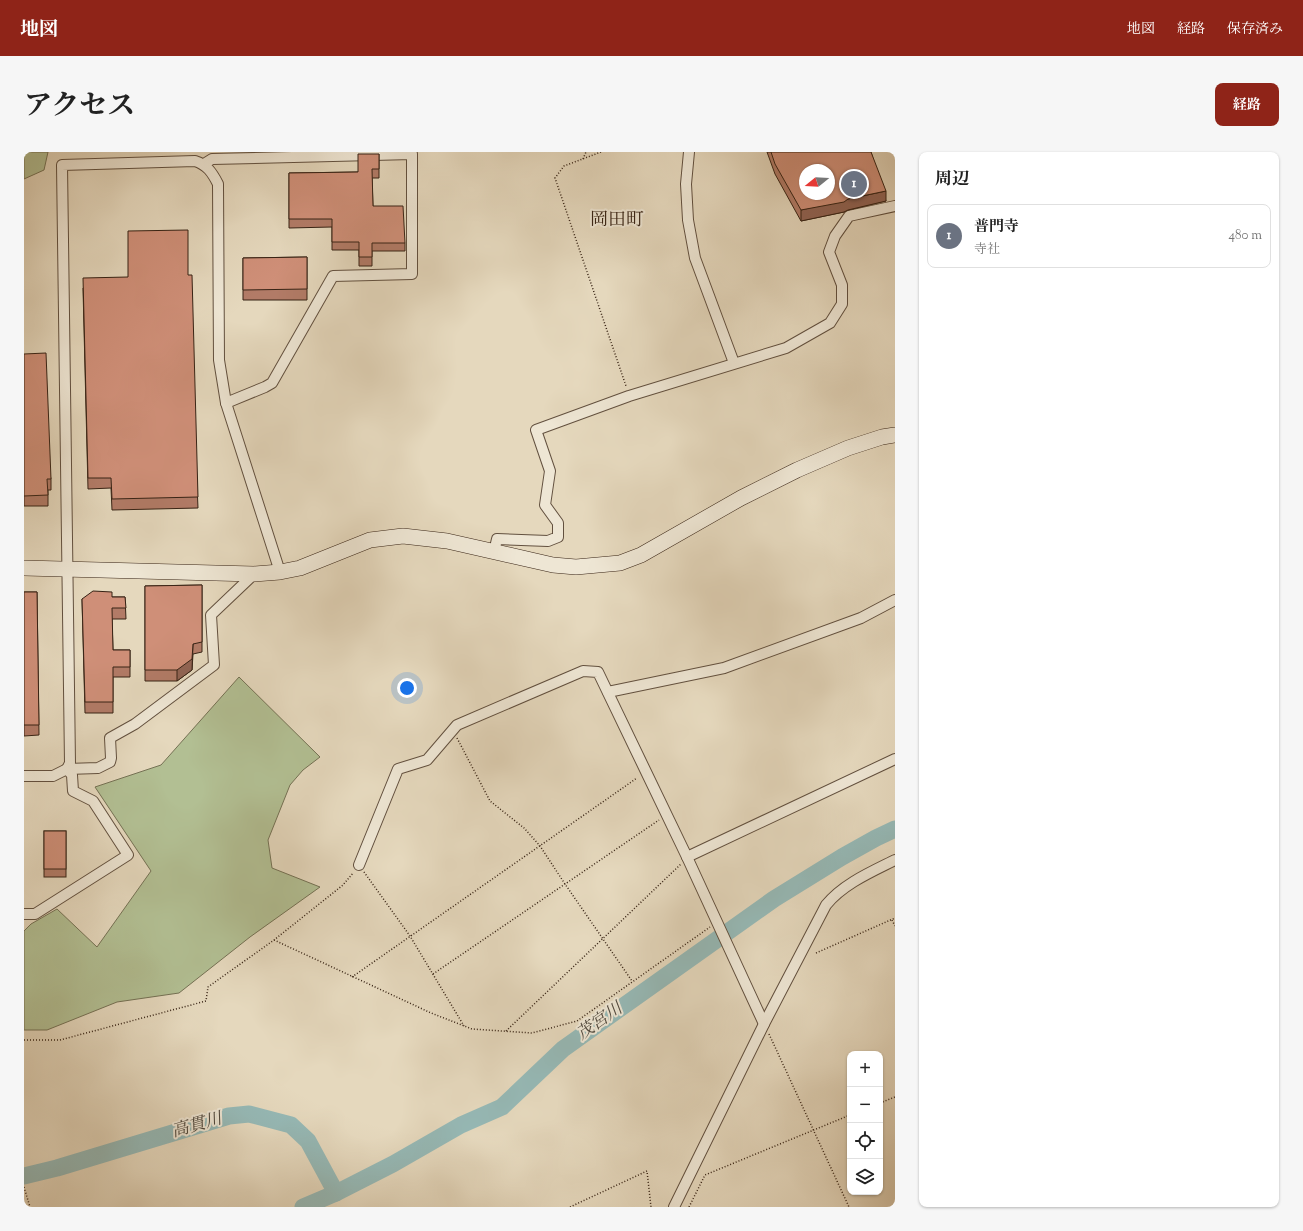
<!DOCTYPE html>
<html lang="ja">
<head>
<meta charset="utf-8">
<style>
  :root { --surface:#fff; --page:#f6f6f6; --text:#222; --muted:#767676; --line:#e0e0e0; --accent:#8f2418 }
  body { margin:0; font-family:"Sorts Mill Goudy","Noto Serif JP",serif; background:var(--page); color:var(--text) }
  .controls { position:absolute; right:12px; bottom:12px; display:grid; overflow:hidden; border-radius:8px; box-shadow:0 1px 3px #0004 }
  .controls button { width:36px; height:36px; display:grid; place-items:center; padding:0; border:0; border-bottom:1px solid var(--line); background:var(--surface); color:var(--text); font:20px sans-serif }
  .compass { position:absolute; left:775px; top:12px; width:36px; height:36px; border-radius:50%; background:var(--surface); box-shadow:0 1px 3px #0004; rotate:252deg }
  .you { position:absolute; left:383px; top:536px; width:14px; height:14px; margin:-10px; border:3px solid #fff; border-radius:50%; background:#1a73e8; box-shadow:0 0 0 6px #1a73e833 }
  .badge { display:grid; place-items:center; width:26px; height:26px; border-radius:50%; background:var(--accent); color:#fff; font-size:13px; font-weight:700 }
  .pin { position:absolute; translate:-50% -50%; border:2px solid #fff; box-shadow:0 1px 4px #0006 }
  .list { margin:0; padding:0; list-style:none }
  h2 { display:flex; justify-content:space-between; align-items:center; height:52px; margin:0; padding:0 16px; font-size:17px }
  h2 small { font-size:13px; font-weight:400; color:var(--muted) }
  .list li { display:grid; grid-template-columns:26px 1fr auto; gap:12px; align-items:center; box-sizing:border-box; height:64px; margin:0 8px 8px; padding:0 8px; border:1px solid var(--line); border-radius:8px }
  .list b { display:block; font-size:15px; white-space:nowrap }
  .list p { margin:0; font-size:13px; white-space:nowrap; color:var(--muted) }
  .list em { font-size:13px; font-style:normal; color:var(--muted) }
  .icon { flex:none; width:22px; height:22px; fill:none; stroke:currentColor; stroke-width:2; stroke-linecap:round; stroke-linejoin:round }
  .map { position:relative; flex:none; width:871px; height:1055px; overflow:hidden; border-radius:8px }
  header { display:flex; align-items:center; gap:24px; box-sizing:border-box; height:56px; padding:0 20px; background:var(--accent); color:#fff }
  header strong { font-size:19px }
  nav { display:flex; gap:22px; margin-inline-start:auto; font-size:14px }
  .intro { display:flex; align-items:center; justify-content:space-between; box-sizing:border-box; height:96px; padding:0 24px }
  h1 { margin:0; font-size:28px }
  .button { padding:10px 18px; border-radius:8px; background:var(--accent); color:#fff; font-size:14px; font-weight:700 }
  main { display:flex; gap:24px; padding:0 24px }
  aside { flex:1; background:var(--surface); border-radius:8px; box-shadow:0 1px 3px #0004 }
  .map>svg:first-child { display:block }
</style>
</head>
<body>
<header>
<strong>地図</strong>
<nav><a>地図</a><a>経路</a><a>保存済み</a></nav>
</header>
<div class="intro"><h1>アクセス</h1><a class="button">経路</a></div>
<main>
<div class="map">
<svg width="871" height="1055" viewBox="0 0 871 1055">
  <rect width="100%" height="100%" fill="#e5d8bd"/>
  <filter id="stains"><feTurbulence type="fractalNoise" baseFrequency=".005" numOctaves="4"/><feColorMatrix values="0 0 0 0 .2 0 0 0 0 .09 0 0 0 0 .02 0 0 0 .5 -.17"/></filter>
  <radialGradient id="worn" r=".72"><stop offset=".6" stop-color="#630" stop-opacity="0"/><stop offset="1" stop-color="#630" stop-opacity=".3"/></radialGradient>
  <g fill="#b2bf93" stroke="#747154">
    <path d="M0,0h24l-4,18 -20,9z"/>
    <path d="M215,525l81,80 -17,13 -13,15 -22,55 4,28 48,19 -70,50 -71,56 -62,9 -70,28h-23v-99l7,-7 26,-15 40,38 54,-76 -56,-84 66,-22z"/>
  </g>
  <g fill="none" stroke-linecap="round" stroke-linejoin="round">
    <g stroke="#96b9b6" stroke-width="17">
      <path d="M0,1024l33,-8 172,-52 20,-2 42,11 17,16 28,52"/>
      <path d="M279,1055l33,-14 57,-29 68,-39 41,-18 61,-58 211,-150 68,-42 34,-19 19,-9"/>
    </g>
    <g stroke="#62503f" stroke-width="12">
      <g id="street">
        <path d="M665,0l-3,32 2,36 7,38 39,105"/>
        <path d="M180,12l8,-5 200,-5v120l-79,2 -61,107 -7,4 -39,16"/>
        <path d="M470,400l3,-13 51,2 10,-4v-14l-13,-18 5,-34 -14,-41 93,-34 157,-48 44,-25 12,-19v-19l-13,-33 6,-16 14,-20 46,-10"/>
        <path d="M584,540l116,-24 137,-50 34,-18"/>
        <path d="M43,617l3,-6 -8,-598 133,-4c12,4 17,11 23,23l1,176 7,43 54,169"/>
        <path d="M0,624h29l14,-7 31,-1 12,-6 1,-4 -1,-20 25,-14 79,-59 -3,-50 43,-41"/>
        <path d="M663,705l208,-98"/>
        <path d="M335,713l39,-96 29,-9 30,-35 126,-54 15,1 89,185 77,167"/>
        <path d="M0,762h11l93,-59 -35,-54 -20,-10 -1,-16 -5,-6"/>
        <path d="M650,1055l90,-183 62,-119c17,-21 45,-33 69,-45"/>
      </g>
    </g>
    <g stroke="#372315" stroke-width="16">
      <path id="secondary" d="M0,416l230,6 26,-2 20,-4 70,-28 33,-4 44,5 106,24 23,2 44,-4 21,-8 100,-57 56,-28 51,-22 34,-11 13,-2"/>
    </g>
    <g stroke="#372315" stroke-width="1.5" stroke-dasharray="1 2" stroke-linecap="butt">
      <path d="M577,0l-37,14 -9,12 71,208"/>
      <path d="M559,7l3,-7"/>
      <path d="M433,586l33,63 34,27 16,18 25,38 67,97"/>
      <path d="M340,720l46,64 54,90"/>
      <path d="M868,768l3,6"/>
      <path d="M250,788l157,73 41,16 60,4 45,-12 133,-94"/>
      <path d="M792,801l79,-35"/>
      <path d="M409,822l226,-154"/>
      <path d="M328,825l285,-199"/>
      <path d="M482,879l175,-167"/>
      <path d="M745,882l80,173"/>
      <path d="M0,888h36l146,-39 2,-14 66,-47 69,-55 10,-12"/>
      <path d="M856,951l15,-6"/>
      <path d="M0,1035l6,20"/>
      <path d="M546,1055l77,-36 4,36"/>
      <path d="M665,1055l16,-32 145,-60"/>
    </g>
    <use href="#street" stroke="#eee6d4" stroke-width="10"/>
    <use href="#secondary" stroke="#eee6d4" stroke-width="15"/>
  </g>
  <g fill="#b27b67" stroke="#372315">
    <path d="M743,0h104l15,49 -38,9 -4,2 -43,9 -26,-47z"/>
    <path d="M355,2v24h-7l1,28 32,37v8h-33v15h-13v-16h-27v-23l-43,1v-55l69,-1z"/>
    <path d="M283,105v43h-64v-42z"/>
    <path d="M164,123l10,233 -86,2 -1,-22 -23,1 -5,-201z"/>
    <path d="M0,202l27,125v11h-3v16h-24z"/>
    <path d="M178,433v67l-9,2 -1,16 -15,11h-32v-95z"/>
    <path d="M0,440h13l2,143 -15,1z"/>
    <path d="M88,445h13l1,22h-14l1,31h17v27h-17v36h-28l-3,-114z"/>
    <rect x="20" y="679" width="22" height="46"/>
  </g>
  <g fill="#916454" stroke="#372315">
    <path d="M862,39v10l-38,9 -4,2 -43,9v-11l47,-11z"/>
    <path d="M169,492l-1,26 -15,11v-11z"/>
  </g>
  <g fill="#cf8f78" stroke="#372315" fill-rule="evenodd">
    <path d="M747,0h100l15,39 -38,8 -4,3 -43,8 -26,-46zM781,18h24v24h-24z"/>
    <path d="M334,2h21v15h-7l1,37h30l2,37h-33v14h-13v-15h-27v-23h-43v-46l69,-1z"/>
    <path d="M164,78v45h4l6,222 -86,2 -1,-21h-23l-5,-200 45,-1v-46z"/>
    <path d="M283,105v32l-64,1v-32z"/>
    <path d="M22,201l5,126h-4l1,16 -24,1v-142z"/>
    <path d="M178,433v57l-9,2 -1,15 -15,11h-32v-84z"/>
    <path d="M69,439l19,1v5h13l1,11h-14l1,42h17v17h-17v35h-28l-3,-103z"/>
    <path d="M0,440h13l2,133h-15z"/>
    <rect x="20" y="679" width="22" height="38"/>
  </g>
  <g text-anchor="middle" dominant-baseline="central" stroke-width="4" stroke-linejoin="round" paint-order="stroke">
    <g font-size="17" font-style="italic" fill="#4f483d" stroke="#eee6d4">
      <text transform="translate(576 870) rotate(-35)">茂宮川</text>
      <text transform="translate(173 974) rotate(-16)">高貫川</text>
    </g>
    <g font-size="18" fill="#372315" stroke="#eee6d4">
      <text x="593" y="69">岡田町</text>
    </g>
  </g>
  <rect width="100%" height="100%" filter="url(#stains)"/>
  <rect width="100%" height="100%" fill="url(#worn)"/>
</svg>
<div class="controls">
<button>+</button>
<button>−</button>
<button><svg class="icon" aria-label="locate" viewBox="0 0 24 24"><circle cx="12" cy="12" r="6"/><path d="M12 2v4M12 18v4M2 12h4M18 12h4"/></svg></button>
<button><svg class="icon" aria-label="layers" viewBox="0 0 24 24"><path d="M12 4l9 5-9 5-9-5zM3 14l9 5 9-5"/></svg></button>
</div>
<svg class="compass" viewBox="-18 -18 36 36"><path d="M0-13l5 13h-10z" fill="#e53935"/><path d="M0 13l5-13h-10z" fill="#767676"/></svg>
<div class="you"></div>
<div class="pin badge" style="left:830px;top:32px;background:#6b7280">1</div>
</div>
<aside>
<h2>周辺<small></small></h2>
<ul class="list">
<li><span class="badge" style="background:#6b7280">1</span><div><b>普門寺</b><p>寺社</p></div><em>480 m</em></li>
</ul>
</aside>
</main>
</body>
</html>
